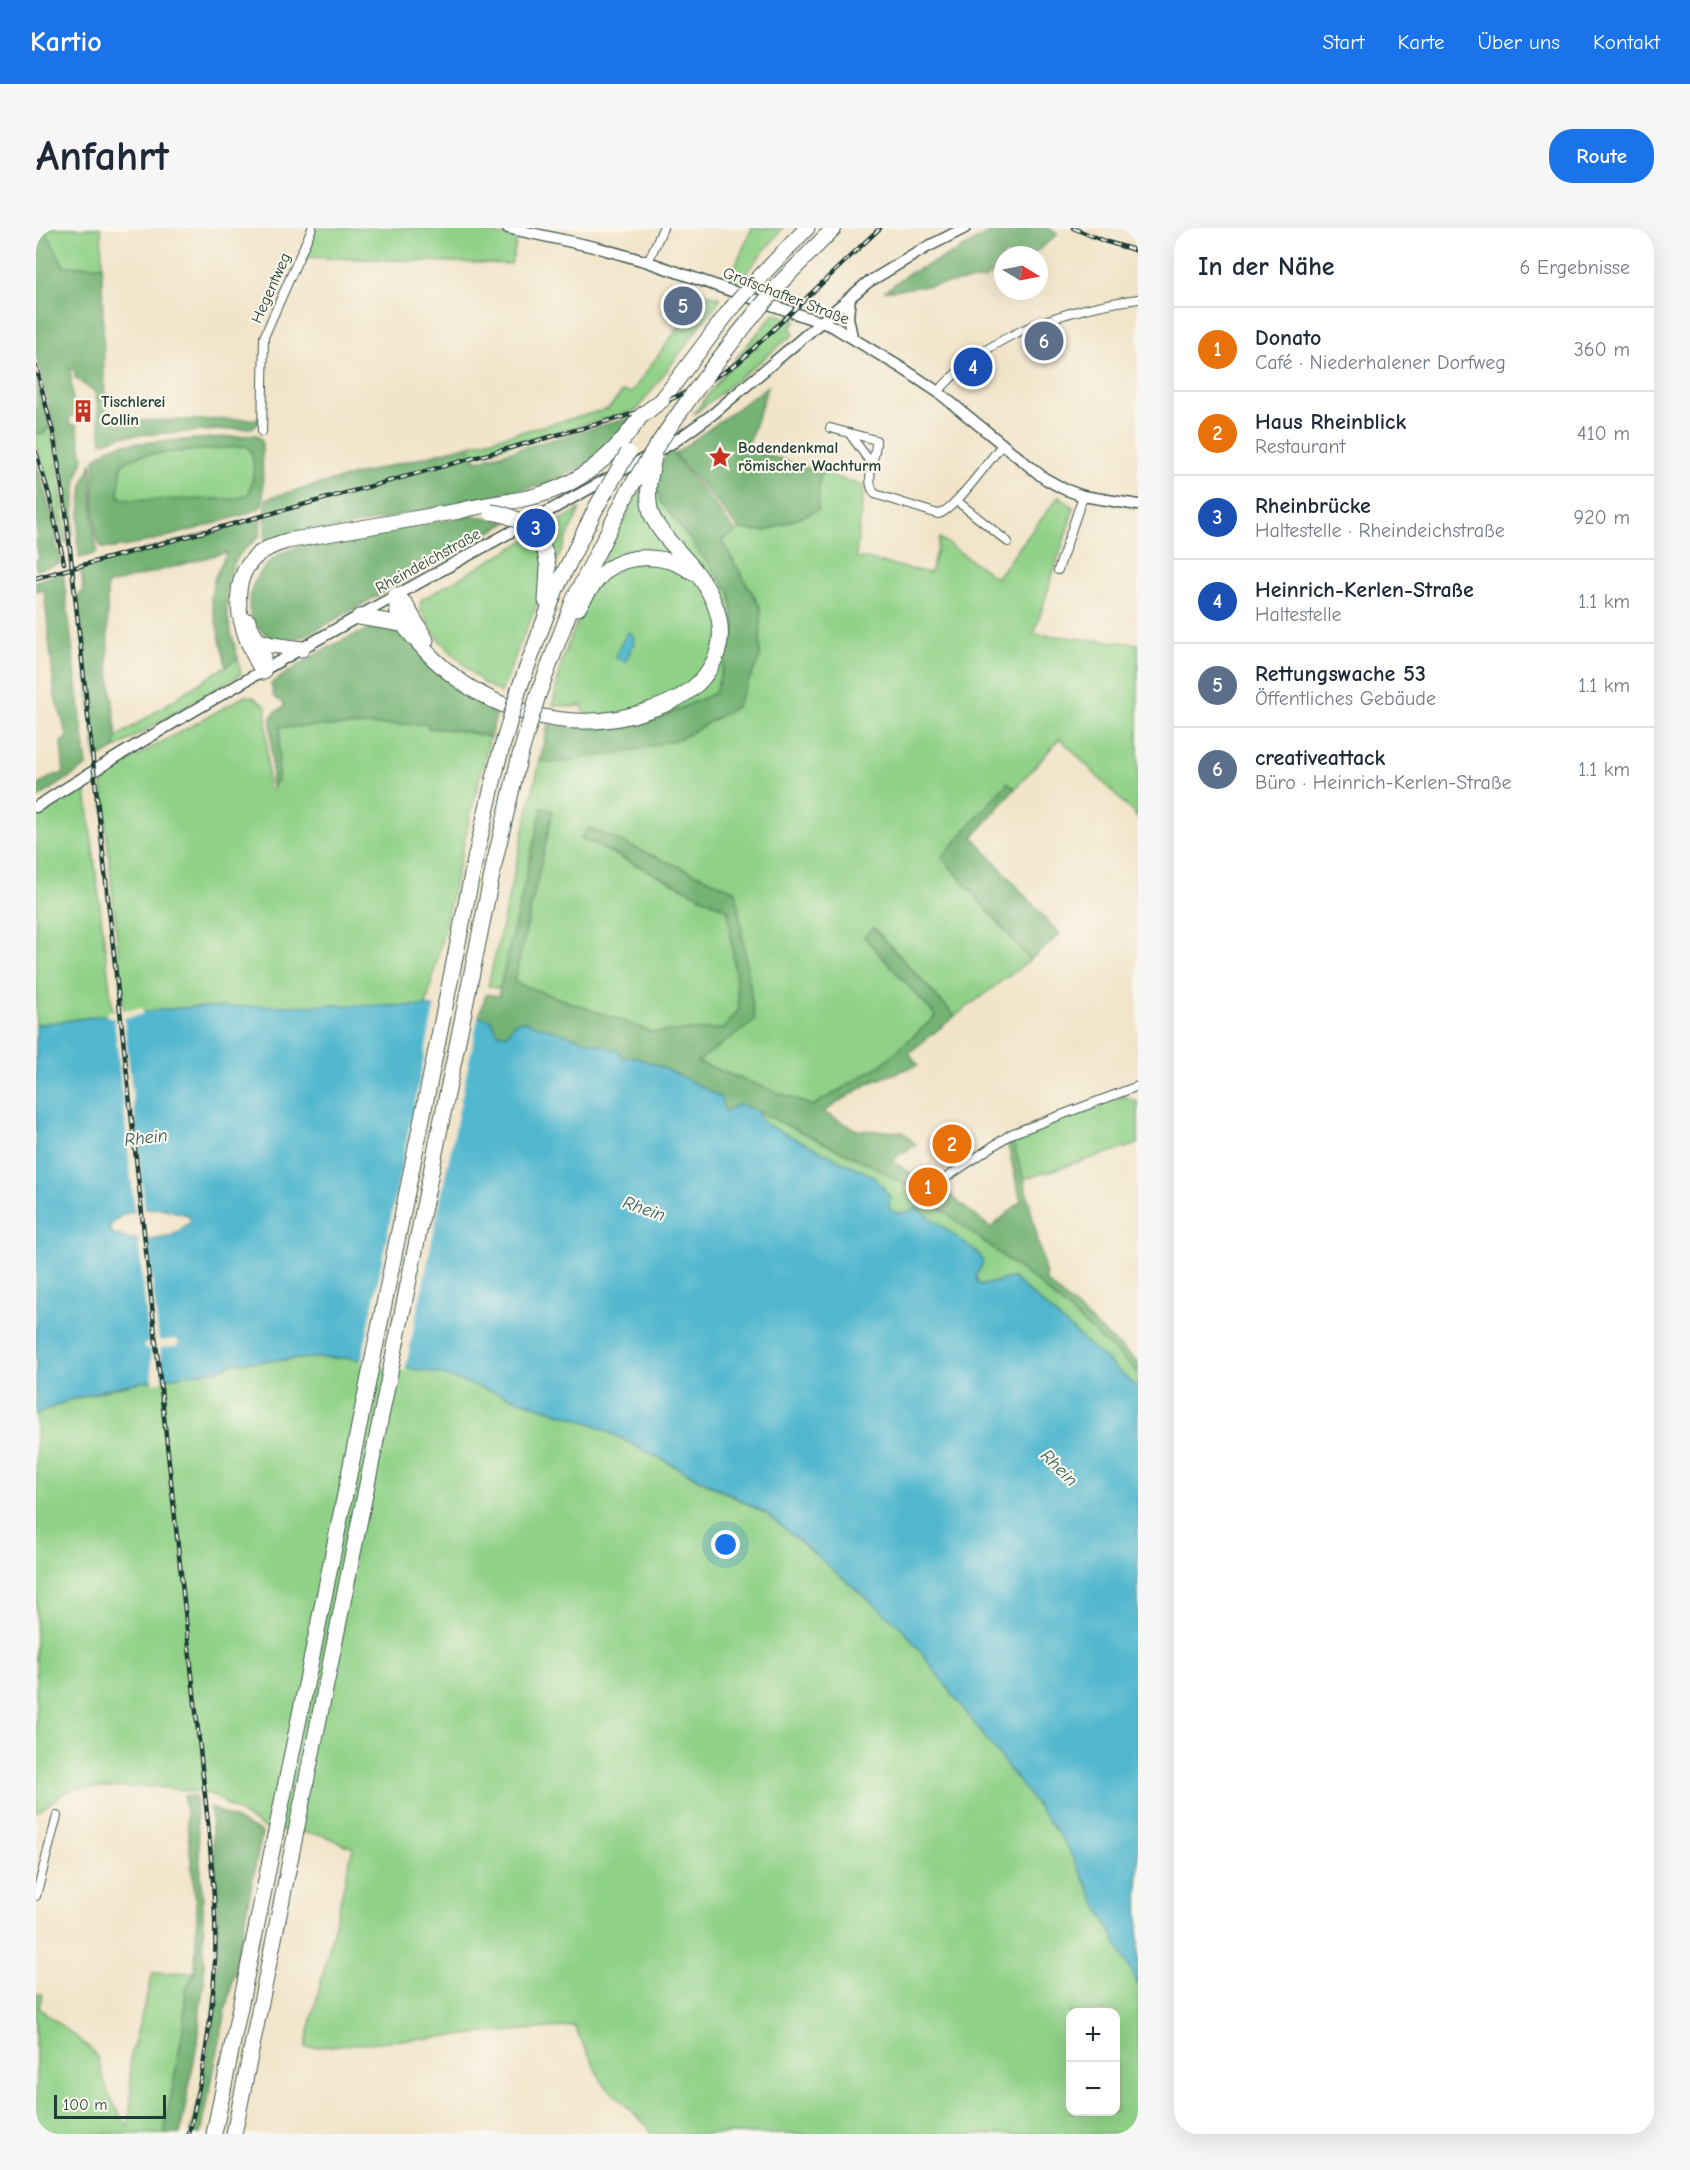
<!DOCTYPE html>
<html lang="de">
<head>
<meta charset="utf-8">
<style>
  :root { --surface:#fff; --page:#f6f6f7; --text:#1f2937; --muted:#747a83; --line:#e0e1e3; --accent:#1a73e8 }
  body { margin:0; font-family:"Comic Neue",sans-serif; background:var(--page); color:var(--text) }
  .controls { position:absolute; right:18px; bottom:18px; display:grid; overflow:hidden; border-radius:12px; box-shadow:0 6px 24px #0002 }
  .controls button { width:54px; height:54px; display:grid; place-items:center; padding:0; border:0; border-bottom:2px solid var(--line); background:var(--surface); color:var(--text); font:30px sans-serif }
  .compass { position:absolute; left:958px; top:18px; width:54px; height:54px; border-radius:50%; background:var(--surface); box-shadow:0 6px 24px #0002; rotate:100deg }
  .scale { position:absolute; left:18px; bottom:15px; width:112px; box-sizing:border-box; padding-left:6px; border:3px solid #1f3d34; border-top:0; font-size:16px; line-height:21px; white-space:nowrap; color:#1f3d34; -webkit-text-stroke:4px #fbf7ec; paint-order:stroke }
  .you { position:absolute; left:690px; top:1317px; width:21px; height:21px; margin:-15px; border:4px solid #fff; border-radius:50%; background:#1a73e8; box-shadow:0 0 0 9px #1a73e833 }
  .badge { display:grid; place-items:center; width:39px; height:39px; border-radius:50%; background:var(--accent); color:#fff; font-size:20px; font-weight:700 }
  .pin { position:absolute; translate:-50% -50%; border:3px solid #fff; box-shadow:0 2px 6px #0006 }
  .list { margin:0; padding:0; list-style:none }
  h2 { display:flex; justify-content:space-between; align-items:center; height:78px; margin:0; padding:0 24px; font-size:26px }
  h2 small { font-size:20px; font-weight:400; color:var(--muted) }
  .list li { display:grid; grid-template-columns:39px 1fr auto; gap:18px; align-items:center; box-sizing:border-box; height:84px; padding:0 24px; border-top:2px solid var(--line) }
  .list b { display:block; font-size:22px; white-space:nowrap }
  .list p { margin:0; font-size:20px; white-space:nowrap; color:var(--muted) }
  .list em { font-size:20px; font-style:normal; color:var(--muted) }
  .map { position:relative; flex:none; width:1102px; height:1906px; overflow:hidden; border-radius:24px }
  header { display:flex; align-items:center; gap:36px; box-sizing:border-box; height:84px; padding:0 30px; background:var(--accent); color:#fff }
  header strong { font-size:28px }
  nav { display:flex; gap:33px; margin-inline-start:auto; font-size:21px }
  .intro { display:flex; align-items:center; justify-content:space-between; box-sizing:border-box; height:144px; padding:0 36px }
  h1 { margin:0; font-size:42px }
  .button { padding:15px 27px; border-radius:24px; background:var(--accent); color:#fff; font-size:21px; font-weight:700 }
  main { display:flex; gap:36px; padding:0 36px }
  aside { flex:1; background:var(--surface); border-radius:24px; box-shadow:0 6px 24px #0002 }
  .map>svg:first-child { display:block }
</style>
</head>
<body>
<header>
<strong>Kartio</strong>
<nav><a>Start</a><a>Karte</a><a>Über uns</a><a>Kontakt</a></nav>
</header>
<div class="intro"><h1>Anfahrt</h1><a class="button">Route</a></div>
<main>
<div class="map">
<svg width="1102" height="1906" viewBox="0 0 1102 1906">
  <rect width="100%" height="100%" fill="#fbf7ec"/>
  <filter id="ink" filterUnits="userSpaceOnUse"><feTurbulence type="fractalNoise" baseFrequency=".0167" numOctaves="2"/><feDisplacementMap in="SourceGraphic" scale="12" xChannelSelector="R" yChannelSelector="G"/><feConvolveMatrix kernelMatrix="1 2 1 2 8 2 1 2 1" color-interpolation-filters="sRGB"/></filter>
  <filter id="wash" filterUnits="userSpaceOnUse"><feTurbulence type="fractalNoise" baseFrequency=".008" numOctaves="4" result="noise"/><feDisplacementMap in="SourceGraphic" scale="24" xChannelSelector="R" yChannelSelector="G"/><feGaussianBlur stdDeviation="1.35" result="paint"/><feColorMatrix in="noise" values="0 0 0 0 0 0 0 0 0 0 0 0 0 0 0 0 0 1.4 0 .05"/><feComposite in="paint" operator="in"/></filter>
  <g filter="url(#wash)">
    <rect width="100%" height="100%" fill="#f1e4c9"/>
    <g fill="#90d188" stroke="#58875e" stroke-width="1.5" fill-rule="evenodd">
      <path d="M8,0h57l1,38h-38z"/>
      <path d="M280,0h153l48,11 -6,25 -206,-7z"/>
      <path d="M716,0h31l-49,59 -7,-3z"/>
      <path d="M667,65l18,5 -84,112 -164,45 -3,-10 138,-36 15,-18 8,2z"/>
      <path d="M739,85l21,8 -6,7 4,6 -101,81 43,-57z"/>
      <path d="M14,198l10,56 7,61h-3l-12,-49 -16,-50v-11h8z"/>
      <path d="M211,218c11,11 6,33 2,48l-13,5 -107,1 -8,-2 -3,-4 4,-31 19,-8z"/>
      <path d="M784,244l44,14 -8,71 74,16 10,-35 56,40 63,-82 15,12 -40,126 104,10v174l-78,-80 -45,51 -7,-6 -66,74 88,103 -75,56 -81,-88 -10,9 72,79 -55,49 -68,41 -116,-44 57,-41 -18,-130 -147,-62 -8,9 147,72 11,99 -15,20 -72,3 -138,-50 39,-171 -11,-2 -42,180 -12,-3 52,-226 12,3 75,-11 54,-14 55,-31 25,-99 -40,-68 19,-10 26,1 52,-21z"/>
      <path d="M619,248l6,26 69,90 5,36 -20,65 -60,27 -55,9 -16,-1 2,-12 -5,-11 -8,2 -20,-2 9,-45 35,-88 46,-88z"/>
      <path d="M544,281l-56,125 -23,59 -18,-10 -43,-42 -20,-32 1,-9z"/>
      <path d="M202,430l3,16 -127,75 3,-12z"/>
      <path d="M209,468l8,1 13,9 2,83h4l6,-11 2,-51 148,-3 62,13c-24,89 -42,179 -64,269l-230,1 -72,6 -23,-237z"/>
      <path d="M49,555l28,231 -77,11v-210z"/>
      <path d="M1087,868l15,6v42l-114,35 -13,-42 47,-21z"/>
      <path d="M719,882l124,59 49,30 110,84 100,89v16l-125,-110c-12,1 -23,8 -35,6l-2,-8 -69,-64 -11,1 -7,-5 1,-11 -15,-20 -110,-53z"/>
      <path d="M276,1130h38l86,15 157,51 175,91 142,118 160,212 68,131v158h-487l-3,-7 -45,-44 -29,-57 -269,22 48,-200 -30,-13 -60,-7 -52,-34 -59,-8 -82,3 -34,24v-399l31,-13 67,-18 82,-13 19,-7zM1034,1784h46v100h-46z"/>
      <path d="M159,1744l-9,17 -3,42 -19,103h-128v-141l6,1 -3,14 52,41 6,8 12,39 19,31 3,-24 -1,-44 23,-86z"/>
    </g>
    <g fill="#74b374" stroke="#4a7854" stroke-width="1.5" fill-rule="evenodd">
      <path d="M0,0h8l20,38h38l2,114 3,41 153,-2 -2,5 -7,4 -129,8 -20,6 -6,-48 -4,-5c-8,-2 -10,-8 -17,-11l-1,-9h-4l4,47 -5,1 1,8h7l6,34 -6,20 -5,57 -14,-94 -22,-85z"/>
      <path d="M961,0h51l10,6 -26,21h-29v14l-19,10 -99,12 23,-17 48,-22z"/>
      <path d="M0,147l14,51 -9,8 -5,-1z"/>
      <path d="M732,158l-21,62 73,24 -2,38 -52,21 -26,-1 -65,-76z"/>
      <path d="M596,189c-25,36 -48,52 -88,68l-279,59 1,-45 9,-3 195,-51 6,16z"/>
      <path d="M221,207l5,6 1,55v7l-4,6c-21,8 -144,46 -158,38 -10,-17 -6,-67 -6,-88l13,-10 14,-5zM211,218c10,11 7,34 2,48l-13,5 -107,1 -8,-2 -3,-4 4,-31 19,-8z"/>
      <path d="M633,221l67,83 -15,8 40,68 -1,50 -24,49 -55,31 -54,14 -75,11 -12,-3 8,-35 52,4 55,-9 60,-27 20,-65 -5,-36 -69,-90 -6,-26z"/>
      <path d="M0,233l16,55 5,22 -1,6 6,19 -26,7v-10l3,-1 -3,-13z"/>
      <path d="M56,234l1,59 4,30 -3,3 -15,4 -1,-16h-1l6,-58z"/>
      <path d="M438,288l34,6 -190,107c-9,4 -24,13 -34,13 -7,0 -15,-5 -20,-9 -27,-20 -13,-56 9,-74 21,-17 66,-20 93,-25 36,-6 72,-14 108,-18z"/>
      <path d="M225,290l-1,17c-6,8 -15,12 -20,19 -24,34 -12,68 -2,104l-12,8 -15,-67 3,-20 13,-27 -120,33 1,76 9,76 -3,12 -18,11 -18,-165 4,-1 1,-11 -3,-15z"/>
      <path d="M27,345l24,193 -51,33v-12l18,-12 10,-1 -3,-32 7,-5 -13,-40 -11,-108 -8,2v-10z"/>
      <path d="M359,397l103,83 -8,29 -19,-5 -43,-4v-4l-148,3 -2,51 -6,11 -1,-72 5,-6 7,-3 1,-5 -10,-6 -3,-13c32,-23 84,-57 124,-59z"/>
      <path d="M972,554l7,7 -42,48 87,98 -30,25 -88,-103z"/>
      <path d="M506,580l11,3 -39,171 138,50 72,-3 15,-20 -11,-99 -147,-73 8,-9 147,63 19,130 -58,41 116,44 68,-41 55,-49 -72,-79 9,-9 82,88 -46,37 9,12 -49,18 -46,29 34,18 46,2 13,13 -18,10 -5,7 23,14 23,21 5,-6 47,37 30,-27 -14,-59 4,-5 13,42 22,97v5l92,82v9l-100,-89 -110,-84 -49,-30 -124,-59 -31,3 -3,-15c-15,-10 -75,-40 -90,-41 -2,-1 -8,1 -10,1l-107,-35 -7,12 -9,-2 -19,-17 7,-22 12,2z"/>
      <path d="M148,1568h11l8,106 1,80 -4,26 -1,26 -19,100h-16l19,-103 3,-42 9,-17 2,-58z"/>
      <path d="M174,1579l52,26 -34,170 -4,9 1,3 -24,119h-10c12,-50 22,-102 25,-153 4,-58 -1,-116 -6,-174z"/>
    </g>
    <g fill="#51b7cf" stroke="#387a82" stroke-width="1.5" fill-rule="evenodd">
      <path d="M594,404l3,3 1,8 -9,19 -10,-5 12,-24z"/>
      <path d="M300,777l90,1 64,13 8,14 9,2 7,-12 9,-2 97,30 2,7c2,0 6,-2 9,-1 16,1 75,31 90,41l4,14 14,-8 16,6 10,14 110,53 15,20 -1,11 7,5 11,-1 11,-4 61,46 4,9 -7,13 2,8c12,2 23,-5 35,-6l125,110v597l-71,-139 -163,-216 -138,-117 -173,-89 -157,-51 -86,-15h-38l-77,5 -19,7 -82,13 -28,6 -39,12 -31,13v-389l77,-11 82,-7zM125,980l27,7 3,6c-6,4 -9,9 -15,12 -13,9 -57,10 -67,-4 8,-19 35,-20 52,-21z"/>
    </g>
    <g fill="#f1e4c9">
      <path d="M399,776l44,9 -74,358 -44,-8z"/>
      <path d="M106,780l2,4 -3,3 -17,3 21,194 -10,2 -21,-195 -9,-4 4,-4z"/>
      <path d="M111,1007l12,106 16,-2 4,3 -2,4 -17,2 3,33 -10,2 -3,-33 -7,-4 6,-4 -11,-106z"/>
    </g>
  </g>
  <g filter="url(#ink)">
    <g fill="none" stroke-linecap="round" stroke-linejoin="round">
      <g stroke="#3e564a" stroke-width="10">
        <g id="street">
          <path d="M612,34l15,-34"/>
          <path d="M902,164c49,-58 127,-83 200,-93"/>
          <path d="M794,200l46,12c1,17 -13,39 -1,54l63,20c15,-2 52,-55 64,-69"/>
          <path d="M226,204l2,-95 48,-109"/>
          <path d="M813,205l22,30"/>
          <path d="M921,273l51,41"/>
          <path d="M1022,342l25,-74"/>
          <path d="M893,955l18,-6 64,-43 127,-48"/>
          <path d="M0,1668l21,-80"/>
        </g>
      </g>
      <g stroke="#3e564a" stroke-width="13">
        <g id="secondary">
          <path d="M472,0l91,20 49,14 184,64 73,44 33,22 106,86 20,11 19,7 55,9"/>
          <path d="M814,69l-2,20 4,20"/>
          <path d="M0,579c207,-131 423,-246 638,-365l39,-28 154,-131 60,-36 38,-19"/>
        </g>
      </g>
      <g stroke="#3e564a" stroke-width="17">
        <g id="highway">
          <path d="M746,53l52,-53"/>
          <path d="M719,54l52,-54"/>
          <path d="M626,172l68,-90"/>
          <path d="M509,324l3,15 -2,34"/>
          <path d="M360,367c0,27 11,35 28,54 57,62 147,90 228,60 19,-6 37,-15 50,-30 32,-37 18,-77 -9,-111 -13,-17 -30,-30 -40,-50 -5,-11 -5,-23 -4,-35"/>
          <path d="M360,367l9,9 21,36"/>
          <path d="M542,380c8,-13 17,-28 29,-38 24,-18 61,-15 85,2"/>
          <path d="M323,389l43,7"/>
          <path d="M212,393l15,31v19"/>
          <path d="M224,413l12,4 30,4"/>
          <path d="M227,444c-27,-46 -46,-113 24,-131l172,-30c21,-6 42,-8 64,-12 51,-10 88,-39 117,-82"/>
          <path d="M483,461l37,-100 41,-83"/>
          <path d="M502,467l36,-96 55,-109"/>
          <path d="M178,1906l262,-1279"/>
          <path d="M198,1906l261,-1274"/>
        </g>
      </g>
      <use href="#street" stroke="#fff" stroke-width="8"/>
      <use href="#secondary" stroke="#fff" stroke-width="10"/>
      <use href="#highway" stroke="#fff" stroke-width="15"/>
      <g stroke="#1f3d34" stroke-width="4.5">
        <g id="rail">
          <path d="M1037,0l31,13 34,10"/>
          <path d="M0,139l17,65 13,80 142,1311c4,46 9,93 7,138 -2,58 -13,117 -26,173"/>
          <path d="M0,224l13,43 15,68"/>
          <path d="M0,350l583,-160c43,-13 81,-30 119,-55l142,-135"/>
        </g>
      </g>
      <use href="#rail" stroke="#fbf7ec" stroke-width="2" stroke-dasharray="7" stroke-linecap="butt"/>
      <g stroke="#3e564a" stroke-width="17" stroke-linecap="butt">
        <g id="highway-bridge">
          <path d="M694,82l25,-28"/>
          <path d="M604,189l22,-17"/>
          <path d="M613,255l5,-26"/>
          <path d="M593,262c45,-75 97,-143 153,-209"/>
          <path d="M561,278l31,-53"/>
          <path d="M455,284c25,3 43,16 54,40"/>
          <path d="M440,627l22,-94 21,-72"/>
          <path d="M459,632l24,-101 19,-64"/>
        </g>
      </g>
      <use href="#highway-bridge" stroke="#fff" stroke-width="15"/>
    </g>
  </g>
  <defs>
    <g id="building-bare" transform="scale(1.8)"><path d="M-4-6H4V6H1V3H-1V6H-4ZM-2.5-4.3h1.7v1.8h-1.7ZM.8-4.3h1.7v1.8H.8ZM-2.5-1h1.7V.8h-1.7ZM.8-1h1.7V.8H.8Z" fill="#c8321e" stroke="#fbf7ec" stroke-width="2.5" paint-order="stroke"/></g>
    <g id="sight-bare" transform="scale(1.8)"><path d="M0-6L1.8-2.2L6-1.7L2.9 1.2L3.7 5.4L0 3.3L-3.7 5.4L-2.9 1.2L-6-1.7L-1.8-2.2Z" fill="#c8321e" stroke="#fbf7ec" stroke-width="2.5" paint-order="stroke"/></g>
  </defs>
  <g fill-rule="evenodd">
    <use href="#building-bare" x="47" y="183"/>
    <use href="#sight-bare" x="684" y="229"/>
  </g>
  <g text-anchor="middle" dominant-baseline="central" stroke-width="4.5" stroke-linejoin="round" paint-order="stroke">
    <g font-size="16" fill="#1f3d34" stroke="#fbf7ec">
      <text transform="translate(235 60) rotate(-66)">Hegentweg</text>
      <text transform="translate(750 68) rotate(21)">Grafschafter Straße</text>
      <text transform="translate(392 333) rotate(-29)">Rheindeichstraße</text>
    </g>
    <g font-size="16" font-weight="bold" fill="#1f3d34" stroke="#fbf7ec" text-anchor="start">
      <text x="65" y="174">Tischlerei<tspan x="65" dy="18">Collin</tspan></text>
      <text x="702" y="220">Bodendenkmal<tspan x="702" dy="18">römischer Wachturm</tspan></text>
    </g>
    <g font-size="18" font-style="italic" fill="#2c5c5b" stroke="#fbf7ec">
      <text transform="translate(110 910) rotate(-7)">Rhein</text>
      <text transform="translate(608 981) rotate(19)">Rhein</text>
      <text transform="translate(1023 1240) rotate(45)">Rhein</text>
    </g>
  </g>
</svg>
<div class="controls">
<button>+</button>
<button>−</button>
</div>
<svg class="compass" viewBox="-18 -18 36 36"><path d="M0-13l5 13h-10z" fill="#e53935"/><path d="M0 13l5-13h-10z" fill="#747a83"/></svg>
<div class="scale">100 m</div>
<div class="you"></div>
<div class="pin badge" style="left:892px;top:959px;background:#e8710a">1</div>
<div class="pin badge" style="left:916px;top:916px;background:#e8710a">2</div>
<div class="pin badge" style="left:500px;top:300px;background:#1a4fb4">3</div>
<div class="pin badge" style="left:937px;top:139px;background:#1a4fb4">4</div>
<div class="pin badge" style="left:647px;top:78px;background:#5c6f8a">5</div>
<div class="pin badge" style="left:1008px;top:113px;background:#5c6f8a">6</div>
</div>
<aside>
<h2>In der Nähe<small>6 Ergebnisse</small></h2>
<ul class="list">
<li><span class="badge" style="background:#e8710a">1</span><div><b>Donato</b><p>Café · Niederhalener Dorfweg</p></div><em>360 m</em></li>
<li><span class="badge" style="background:#e8710a">2</span><div><b>Haus Rheinblick</b><p>Restaurant</p></div><em>410 m</em></li>
<li><span class="badge" style="background:#1a4fb4">3</span><div><b>Rheinbrücke</b><p>Haltestelle · Rheindeichstraße</p></div><em>920 m</em></li>
<li><span class="badge" style="background:#1a4fb4">4</span><div><b>Heinrich-Kerlen-Straße</b><p>Haltestelle</p></div><em>1.1 km</em></li>
<li><span class="badge" style="background:#5c6f8a">5</span><div><b>Rettungswache 53</b><p>Öffentliches Gebäude</p></div><em>1.1 km</em></li>
<li><span class="badge" style="background:#5c6f8a">6</span><div><b>creativeattack</b><p>Büro · Heinrich-Kerlen-Straße</p></div><em>1.1 km</em></li>
</ul>
</aside>
</main>
</body>
</html>
